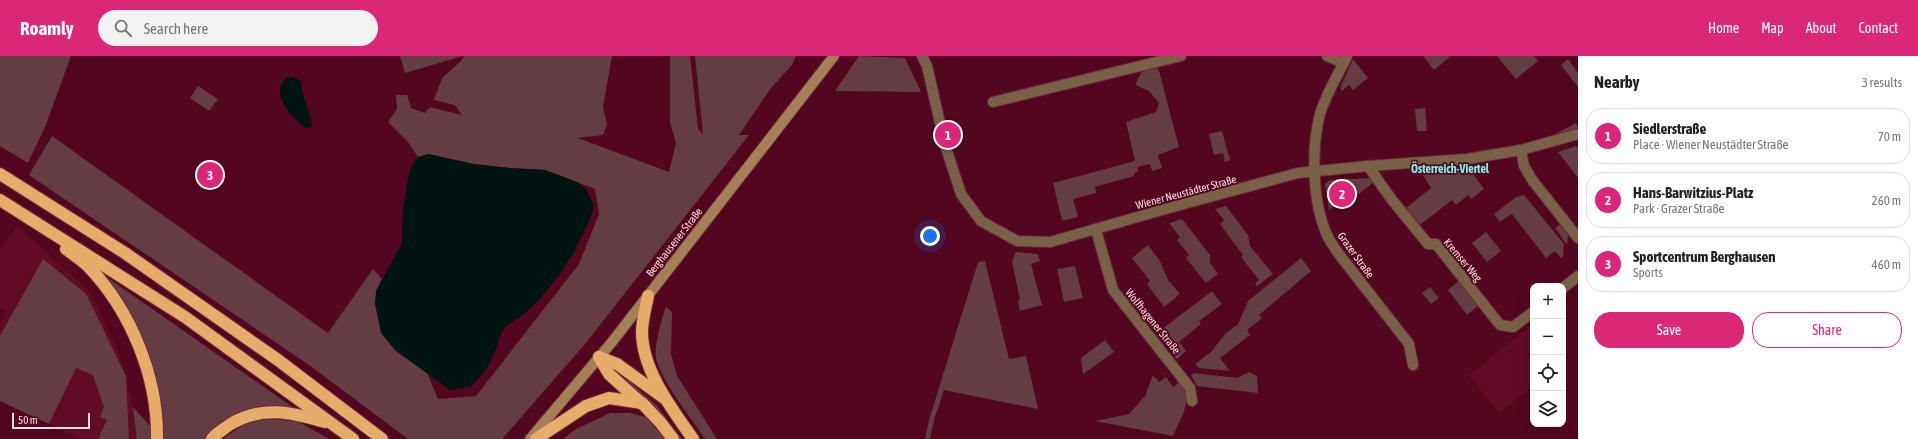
<!DOCTYPE html>
<html lang="en">
<head>
<meta charset="utf-8">
<style>
  :root { --surface:#fff; --page:#f2f2f2; --text:#202124; --muted:#757577; --line:#e0e0e0; --accent:#db2777 }
  body { margin:0; font-family:"Asap Condensed",sans-serif; background:var(--page); color:var(--text) }
  .controls { position:absolute; right:12px; bottom:12px; display:grid; overflow:hidden; border-radius:8px; box-shadow:0 4px 16px #0002 }
  .controls button { width:36px; height:36px; display:grid; place-items:center; padding:0; border:0; border-bottom:1px solid var(--line); background:var(--surface); color:var(--text); font:20px sans-serif }
  .scale { position:absolute; left:12px; bottom:10px; width:78px; box-sizing:border-box; padding-left:4px; border:2px solid #fce0e3; border-top:0; font-size:11px; line-height:14px; white-space:nowrap; color:#fce0e3; -webkit-text-stroke:3px #52061f; paint-order:stroke }
  .you { position:absolute; left:930px; top:180px; width:14px; height:14px; margin:-10px; border:3px solid #fff; border-radius:50%; background:#1a73e8; box-shadow:0 0 0 6px #1a73e833 }
  .badge { display:grid; place-items:center; width:26px; height:26px; border-radius:50%; background:var(--accent); color:#fff; font-size:13px; font-weight:700 }
  .pin { position:absolute; translate:-50% -50%; border:2px solid #fff; box-shadow:0 1px 4px #0006 }
  .list { margin:0; padding:0; list-style:none }
  h2 { display:flex; justify-content:space-between; align-items:center; height:52px; margin:0; padding:0 16px; font-size:17px }
  h2 small { font-size:13px; font-weight:400; color:var(--muted) }
  .list li { display:grid; grid-template-columns:26px 1fr auto; gap:12px; align-items:center; box-sizing:border-box; height:56px; margin:0 8px 8px; padding:0 8px; border:1px solid var(--line); border-radius:16px }
  .list b { display:block; font-size:15px; white-space:nowrap }
  .list p { margin:0; font-size:13px; white-space:nowrap; color:var(--muted) }
  .list em { font-size:13px; font-style:normal; color:var(--muted) }
  .actions { display:flex; gap:8px; padding:12px 16px }
  .actions a { flex:1; padding:9px 0; border:1px solid var(--accent); border-radius:16px; text-align:center; font-size:14px; color:var(--accent) }
  .actions .main { background:var(--accent); color:#fff }
  .icon { flex:none; width:22px; height:22px; fill:none; stroke:currentColor; stroke-width:2; stroke-linecap:round; stroke-linejoin:round }
  .map { position:relative; flex:none; width:1578px; height:383px; overflow:hidden }
  header { display:flex; align-items:center; gap:24px; box-sizing:border-box; height:56px; padding:0 20px; background:var(--accent); color:#fff }
  header strong { font-size:19px }
  nav { display:flex; gap:22px; margin-inline-start:auto; font-size:14px }
  .search { width:280px; height:36px; background:var(--page); display:flex; align-items:center; gap:10px; box-sizing:border-box; padding:0 14px; border-radius:22px; color:var(--muted); font-size:15px }
  main { display:flex }
  aside { flex:1; background:var(--surface) }
  .map>svg:first-child { display:block }
</style>
</head>
<body>
<header>
<strong>Roamly</strong>
<div class="search"><svg class="icon" aria-label="search" viewBox="0 0 24 24"><circle cx="10" cy="10" r="6"/><path d="M15 15l6 6"/></svg>Search here</div>
<nav><a>Home</a><a>Map</a><a>About</a><a>Contact</a></nav>
</header>
<main>
<div class="map">
<svg width="1578" height="383" viewBox="0 0 1578 383">
  <rect width="100%" height="100%" fill="#52061f"/>
  <g fill="#610c27">
    <path d="M18,169l73,69 27,56 15,57 4,32h-61l1,-2 -77,-36v-77l6,-13 -6,-3v-60z"/>
    <path d="M1533,268v62l-33,27 -31,-38z"/>
  </g>
  <g fill="#643c43">
    <path d="M0,0h71l-26,71 -17,36 -28,-17z"/>
    <path d="M400,0h63l-58,17z"/>
    <path d="M464,0h148l-9,51 4,17 -4,11 -25,3 91,34 7,-29 -6,-20v-67h20l8,73 5,5 -8,-78h101l-4,9 -21,23 -32,47h10l-164,209 -83,95h-94l-99,-74 -280,-190 23,-39 276,197 45,-64 9,10 -6,12 19,59 32,23 11,26 38,-3 103,-132 20,-50 -4,-25 -50,-19 -35,-2 -36,-4 -46,-10 -10,3 -10,-15 -20,-20 9,-13 -1,-14h11l4,13 14,5 5,-6 32,8 -7,-10 -21,-5 8,-22 19,-17z"/>
    <path d="M859,0l46,2 16,34 -86,-1z"/>
    <path d="M1423,0h25l2,1 -16,13z"/>
    <path d="M1497,0h37l4,5 -22,18z"/>
    <path d="M1353,3l15,19 -15,12 -4,-5 -7,6 -2,-3z"/>
    <path d="M1568,3l10,14v14l-17,-22z"/>
    <path d="M1158,11l21,80 -21,8 4,13 -10,3 -2,-7 -13,3 1,5 -4,1v3l-39,11 1,6 -23,6 5,18 -16,4 -9,-38 82,-22 -9,-39 30,-10 3,-9 -10,-12 -14,-6 7,-14z"/>
    <path d="M198,30l20,13 -9,12 -19,-13z"/>
    <path d="M1425,52l2,23h-10l-2,-22z"/>
    <path d="M1576,67l2,5 -26,8z"/>
    <path d="M1222,75l8,29 -5,2 -2,-9 -9,2 -5,-21z"/>
    <path d="M1576,90l2,2v30l-20,-26z"/>
    <path d="M1471,115l13,18 -13,10 -3,-4 -12,10 -4,-5 -32,25 -14,-17 25,-20 -8,-13z"/>
    <path d="M1370,122l4,4 -24,19 -4,-4 -17,13 -4,-26 5,-4z"/>
    <path d="M1524,139l40,49 -1,12 -2,2 -6,-7 -9,7 -34,-44 -12,8 -6,-8 22,-17z"/>
    <path d="M1226,150l22,29 2,11 23,28 -16,12 -2,-3 4,-3 -18,-23 2,-2 -23,-31 4,-4 -9,-11z"/>
    <path d="M1182,163l28,36v8l8,11 -12,9 -20,-25 3,-3 -12,-15 3,-3 -11,-14z"/>
    <path d="M1562,167l6,11 -1,11 -12,-17z"/>
    <path d="M1486,176l15,19 -14,11 -15,-19z"/>
    <path d="M1148,189l12,16 8,19 12,14 -16,13 -17,-23 3,-3 -18,-23z"/>
    <path d="M1016,196l22,2 2,7 -9,3 11,41 -22,6 -2,-10 2,-1 -8,-39z"/>
    <path d="M1301,202l10,13 -52,44 3,3 -15,12 3,5 -30,23 10,13 -31,-3 -4,-4 17,-13 13,-17 13,-10 10,-23z"/>
    <path d="M43,203l43,35 40,82 3,63h-31l9,-19 -7,-3 4,-10 -11,-32 -17,-7 -27,56 -49,-23v-65z"/>
    <path d="M985,205l24,98 17,-3 12,53 -94,-19 -10,30 -4,19h-5l4,-19 49,-158z"/>
    <path d="M91,210l203,142 -21,-2 -65,33h-47l-10,-68z"/>
    <path d="M1075,210l8,32 -19,4 -7,-33z"/>
    <path d="M1460,224l19,25 -12,10 -19,-25z"/>
    <path d="M1430,231l9,11 -8,6 -9,-11z"/>
    <path d="M1212,235l10,13 -23,17 2,3 -22,18 7,9 -9,8 -20,-26z"/>
    <path d="M666,251l6,5 -1,42 6,22 40,63h-12c-14,-22 -43,-56 -49,-81 -2,-12 6,-40 10,-51z"/>
    <path d="M1105,284l9,12 -31,22 -2,-16z"/>
    <path d="M1249,316l8,4 1,17 -61,-7 -6,-11 3,-2 43,5z"/>
    <path d="M1153,319l6,7 7,-5 7,10 7,-5c14,19 1,35 -7,54l-78,-15 34,-7 16,-18z"/>
    <path d="M627,323l30,27 25,33h-3c-16,-23 -33,-40 -54,-58z"/>
    <path d="M133,351l18,20v12h-14z"/>
    <path d="M610,357h20l16,4 19,22h-102l13,-10z"/>
    <path d="M268,362l31,4 30,17h-106l23,-16z"/>
  </g>
  <g fill="#001412">
    <path d="M287,21h6l8,4c0,16 10,30 11,46l-6,1c-14,-10 -38,-35 -19,-51z"/>
    <path d="M428,98l46,10 36,4 35,2 32,12 9,7 7,14v8l-5,12 -14,29 -14,22 -15,19 -18,19 -22,15 -6,11 -2,9 -9,20 -16,19 -22,4 -55,-40 -14,-17 -6,-29 1,-13 26,-48 1,-34 5,-31 4,-13 6,-8z"/>
  </g>
  <g fill="none" stroke-linecap="round" stroke-linejoin="round">
    <g stroke="#6d293e" stroke-width="12">
      <g id="street">
        <path d="M922,0l5,10 18,79 16,49 20,27 36,20 33,1 126,-36 122,-33 70,-7 99,-7 54,-9 57,-16"/>
        <path d="M1327,0l16,7"/>
        <path d="M1347,0c-9,19 -21,38 -27,58 -9,35 -8,90 8,123 3,6 7,11 10,16l71,91 4,21"/>
        <path d="M993,46l188,-46"/>
        <path d="M1521,94l3,16 9,15 45,57"/>
        <path d="M1368,110l24,34 36,44h8l64,81 13,2 20,-15"/>
        <path d="M1096,174l17,60 77,98 2,13"/>
        <path d="M1563,232l15,-12"/>
      </g>
    </g>
    <g stroke="#6d293e" stroke-width="12">
      <path id="secondary" d="M530,383l82,-97 222,-286"/>
    </g>
    <g stroke="#6d293e" stroke-width="14">
      <g id="highway">
        <path d="M0,118l125,79 153,107 104,79"/>
        <path d="M0,144l185,117 168,122"/>
        <path d="M66,193c7,5 15,11 22,17 43,45 70,111 69,173"/>
        <path d="M648,240c-2,11 -6,24 -6,36 0,38 30,77 51,107"/>
        <path d="M599,301l18,7 47,34"/>
        <path d="M599,301l10,17 32,29"/>
        <path d="M212,383c4,-6 11,-9 17,-14 32,-20 62,-13 96,-3"/>
        <path d="M536,383l50,-33 23,-8 33,5 18,19 13,17"/>
      </g>
    </g>
    <use href="#street" stroke="#796148" stroke-width="10"/>
    <use href="#secondary" stroke="#a58056" stroke-width="10"/>
    <use href="#highway" stroke="#e5ac6a" stroke-width="12"/>
  </g>
  <g text-anchor="middle" dominant-baseline="central" stroke-width="3.5" stroke-linejoin="round" paint-order="stroke">
    <g font-size="11" fill="#fce0e3" stroke="#52061f">
      <text transform="translate(1186 136) rotate(-15)">Wiener Neustädter Straße</text>
      <text transform="translate(674 186) rotate(-52)">Berghausener Straße</text>
      <text transform="translate(1356 199) rotate(54)">Grazer Straße</text>
      <text transform="translate(1463 204) rotate(50)">Kremser Weg</text>
      <text transform="translate(1153 265) rotate(51)">Wolfhagener Straße</text>
    </g>
    <g font-size="12" font-weight="bold" fill="#83eee5" stroke="#52061f">
      <text x="1450" y="113">Österreich-Viertel</text>
    </g>
  </g>
</svg>
<div class="controls">
<button>+</button>
<button>−</button>
<button><svg class="icon" aria-label="locate" viewBox="0 0 24 24"><circle cx="12" cy="12" r="6"/><path d="M12 2v4M12 18v4M2 12h4M18 12h4"/></svg></button>
<button><svg class="icon" aria-label="layers" viewBox="0 0 24 24"><path d="M12 4l9 5-9 5-9-5zM3 14l9 5 9-5"/></svg></button>
</div>
<div class="scale">50 m</div>
<div class="you"></div>
<div class="pin badge" style="left:948px;top:79px">1</div>
<div class="pin badge" style="left:1342px;top:138px">2</div>
<div class="pin badge" style="left:210px;top:119px">3</div>
</div>
<aside>
<h2>Nearby<small>3 results</small></h2>
<ul class="list">
<li><span class="badge">1</span><div><b>Siedlerstraße</b><p>Place · Wiener Neustädter Straße</p></div><em>70 m</em></li>
<li><span class="badge">2</span><div><b>Hans-Barwitzius-Platz</b><p>Park · Grazer Straße</p></div><em>260 m</em></li>
<li><span class="badge">3</span><div><b>Sportcentrum Berghausen</b><p>Sports</p></div><em>460 m</em></li>
</ul>
<div class="actions"><a class="main">Save</a><a>Share</a></div>
</aside>
</main>
</body>
</html>
